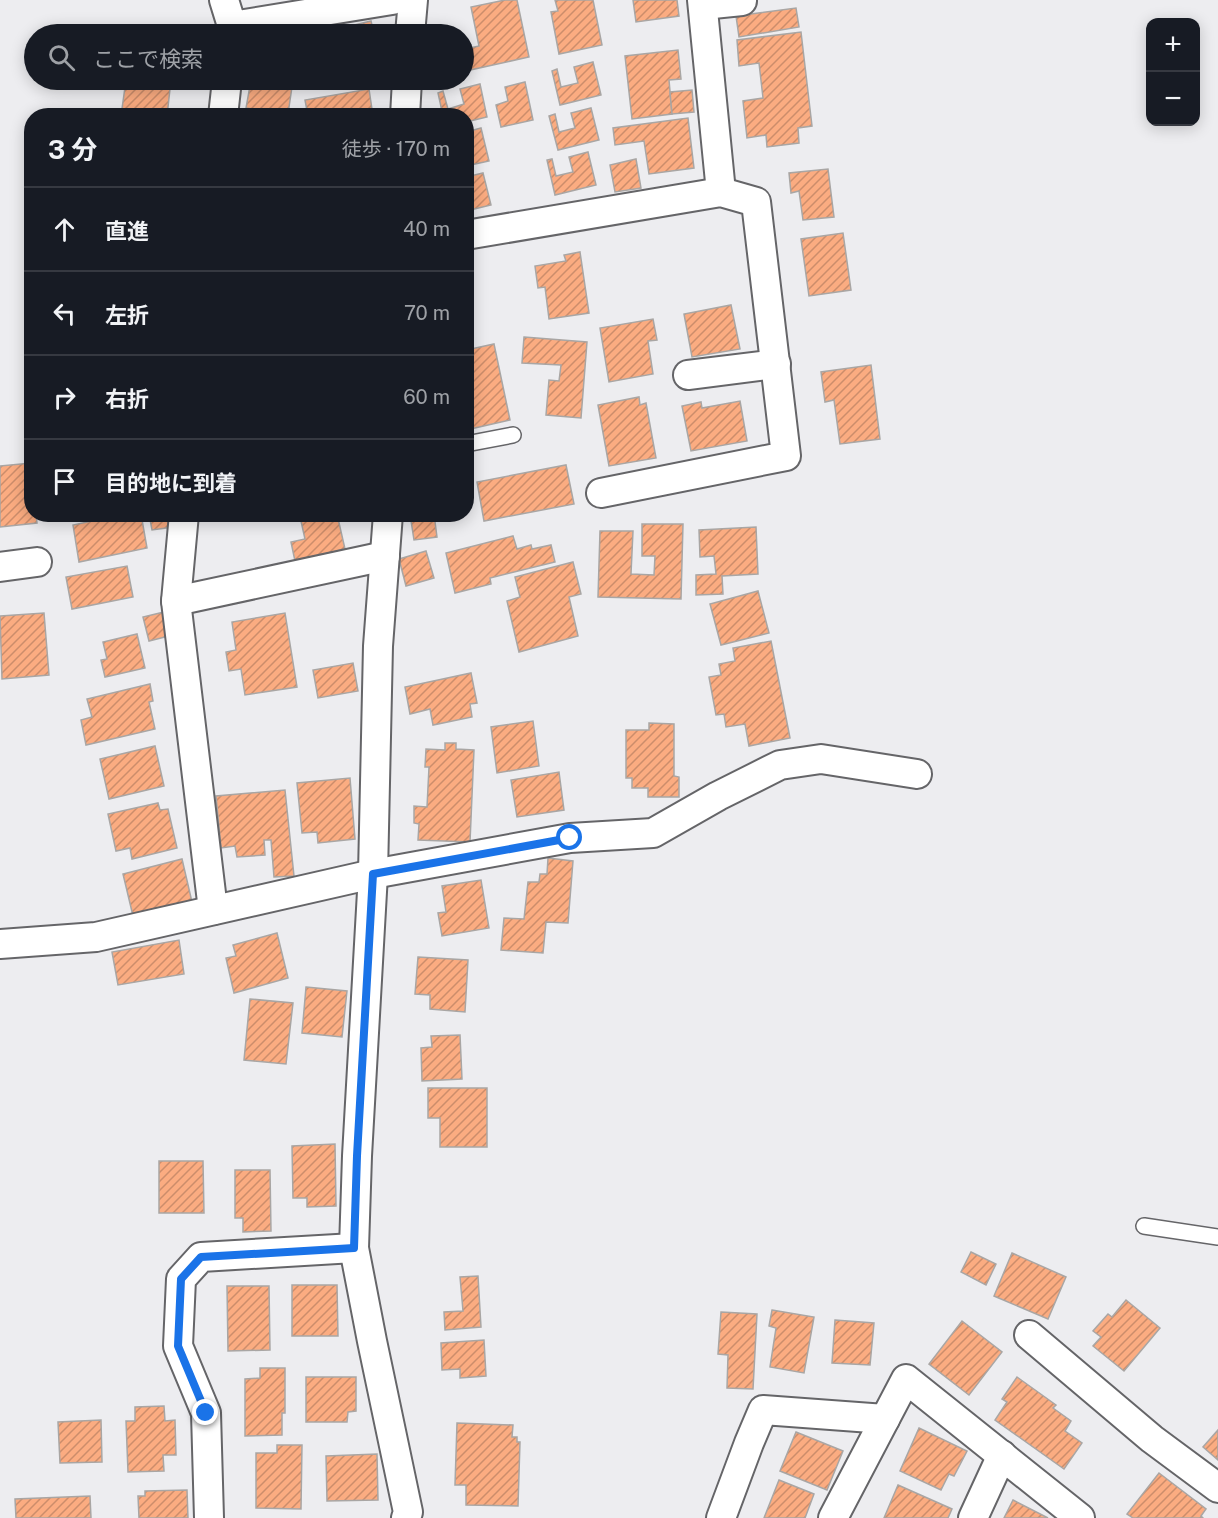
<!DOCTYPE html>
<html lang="ja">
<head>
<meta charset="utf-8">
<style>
  :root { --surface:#171b24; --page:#242831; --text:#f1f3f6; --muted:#9ea1a6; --line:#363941 }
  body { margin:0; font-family:"Public Sans","Noto Sans JP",sans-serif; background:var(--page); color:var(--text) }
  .controls { position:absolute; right:18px; top:18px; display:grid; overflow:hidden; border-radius:12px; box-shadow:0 3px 15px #0003 }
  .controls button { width:54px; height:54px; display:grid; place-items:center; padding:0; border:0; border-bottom:2px solid var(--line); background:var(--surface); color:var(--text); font:30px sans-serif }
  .stop { position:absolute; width:18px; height:18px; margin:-14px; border:4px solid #1a73e8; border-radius:50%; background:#fff }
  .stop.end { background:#1a73e8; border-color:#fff; box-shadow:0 2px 6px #0008 }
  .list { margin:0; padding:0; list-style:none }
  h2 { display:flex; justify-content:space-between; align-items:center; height:78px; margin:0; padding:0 24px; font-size:26px }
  h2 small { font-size:20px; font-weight:400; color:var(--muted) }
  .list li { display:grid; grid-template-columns:39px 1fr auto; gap:18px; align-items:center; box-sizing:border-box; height:84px; padding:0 24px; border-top:2px solid var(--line) }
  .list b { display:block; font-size:22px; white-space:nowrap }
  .list em { font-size:20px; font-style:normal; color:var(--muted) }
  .icon { flex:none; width:33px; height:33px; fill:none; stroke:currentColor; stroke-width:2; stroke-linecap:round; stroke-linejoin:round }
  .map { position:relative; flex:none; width:1218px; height:1518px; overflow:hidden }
  .search { position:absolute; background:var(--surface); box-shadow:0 3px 15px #0003; left:24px; top:24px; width:450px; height:66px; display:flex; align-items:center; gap:15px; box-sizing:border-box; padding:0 21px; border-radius:33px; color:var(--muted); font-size:22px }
  .panel { position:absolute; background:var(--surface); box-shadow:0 3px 15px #0003; left:24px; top:108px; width:450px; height:414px; border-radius:24px }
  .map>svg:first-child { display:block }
</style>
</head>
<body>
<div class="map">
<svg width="1218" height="1518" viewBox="0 0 1218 1518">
  <defs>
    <pattern id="building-hatch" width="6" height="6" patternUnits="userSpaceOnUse" patternTransform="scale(1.5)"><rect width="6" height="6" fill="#fbac81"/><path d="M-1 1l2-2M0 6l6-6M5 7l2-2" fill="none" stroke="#cc8d6b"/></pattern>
  </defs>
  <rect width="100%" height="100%" fill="#ededf0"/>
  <g fill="url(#building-hatch)" stroke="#a9a6a4" stroke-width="1.5">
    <path d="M505,0h12l12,57 -59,13 -5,-21 14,-3 -8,-39z"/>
    <path d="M555,0h38l9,45 -43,9 -8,-42 7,-1z"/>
    <path d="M633,0h44l2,16 -43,6z"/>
    <path d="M796,8l3,19 -60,10 -3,-21z"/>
    <path d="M371,21l3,13h-56z"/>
    <path d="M801,32l11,94 -14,2 1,15 -32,4 -1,-12 -19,3 -4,-37 20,-3 -4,-35 -20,3 -2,-26z"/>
    <path d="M678,50l3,29 -12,1 3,34 -40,5 -7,-63z"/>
    <path d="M593,62l8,33 -41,10 -8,-34 5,-2 4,18 17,-4 -4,-16z"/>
    <path d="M126,80h45l-4,36h-46z"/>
    <path d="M251,80h42l-5,34 -42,-6z"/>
    <path d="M525,82l8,38 -32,7 -5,-22 12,-4 -3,-14z"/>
    <path d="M480,84l7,33 -21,5v-6h-23l-5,-23 5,-2 5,18 16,-5 -4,-15z"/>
    <path d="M369,89l4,27h-65l-3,-16z"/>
    <path d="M692,90l2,22 -22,2 -2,-22z"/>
    <path d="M591,108l8,32 -41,10 -9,-34 6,-2 4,18 16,-4 -4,-15z"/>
    <path d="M688,118l6,50 -45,6 -5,-33 -29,4 -2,-17z"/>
    <path d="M481,128l8,33 -23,5v-34z"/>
    <path d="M588,152l8,33 -41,10 -8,-35 5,-1 4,17 17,-4 -4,-15z"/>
    <path d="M636,159l5,29 -26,4 -5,-27z"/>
    <path d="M828,169l6,48 -31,3 -4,-29 -8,2 -2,-20z"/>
    <path d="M483,173l8,32 -25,6v-34z"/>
    <path d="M843,233l8,57 -42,6 -8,-57z"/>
    <path d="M580,252l9,61 -40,6 -4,-32 -7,1 -3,-22 31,-5 -2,-6z"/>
    <path d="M731,305l9,44 -48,8 -8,-43z"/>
    <path d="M653,319l4,21 -9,1 5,33 -44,8 -9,-54z"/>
    <path d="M524,337l63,5 -6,76 -35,-3 3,-35 10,1 2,-16 -39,-2z"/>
    <path d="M494,344l16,76 -44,10v-80z"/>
    <path d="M871,365l9,74 -40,5 -6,-44 -9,2 -4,-30z"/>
    <path d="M639,397l1,8 6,-2 10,55 -47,8 -11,-61z"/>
    <path d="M740,401l7,40 -56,10 -9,-45 19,-4 1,6z"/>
    <path d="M31,463l1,51h4l1,9 -37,4v-61z"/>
    <path d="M566,465l8,39 -90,17 -7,-39z"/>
    <path d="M125,514h16l6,34 -68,14 -6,-37z"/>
    <path d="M149,514h22l2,13 -21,3z"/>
    <path d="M331,514h6l8,35 -50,12 -4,-19 14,-3 -4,-18z"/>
    <path d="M410,514h24l3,23 -23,3z"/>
    <path d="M642,524h41l-2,75 -83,-2 2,-66h33l-2,43 23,1 1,-19h-13z"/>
    <path d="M756,527l2,47 -36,2 1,18 -27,1v-20l20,-1 -2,-18 -14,1 -1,-27z"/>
    <path d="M513,536l4,13 14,-4 1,4 19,-4 4,17 -65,16 1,6 -36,9 -9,-40z"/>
    <path d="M426,551l8,27 -28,8 -7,-27z"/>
    <path d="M573,562l8,32 -12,3 9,39 -59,16 -12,-51 13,-4 -5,-20z"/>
    <path d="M127,566l6,31 -61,12 -6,-32z"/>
    <path d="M758,591l11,42 -48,12 -11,-41z"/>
    <path d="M164,612l5,24 -20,5 -6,-24z"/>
    <path d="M44,613l5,62 -47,4 -2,-63z"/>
    <path d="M285,613l12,74 -52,8 -4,-26 -12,2 -3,-19 10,-2 -4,-28z"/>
    <path d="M137,634l8,34 -40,9 -4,-17 6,-1 -4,-17z"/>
    <path d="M771,641l19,97 -41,8 -4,-22 -19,3 -2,-13 -8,1 -7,-38 12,-2 -2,-11 16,-3 -2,-13z"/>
    <path d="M353,663l5,28 -40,7 -5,-28z"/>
    <path d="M471,673l6,30 -7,1 2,13 -39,8 -3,-16 -20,5 -5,-27z"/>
    <path d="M150,684l3,17 -4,1 6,27 -69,16 -5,-25 11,-3 -5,-18z"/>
    <path d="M533,721l6,45 -42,7 -6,-46z"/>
    <path d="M649,723l25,1v52l5,1v20h-31v-9h-16v-10h-6v-48h23z"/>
    <path d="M445,743h11v6l18,1 -4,92 -52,-2 1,-16 -5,-1v-17l13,1 2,-40h-4l1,-18 19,1z"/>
    <path d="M155,746l9,40 -55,13 -9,-40z"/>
    <path d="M559,772l5,38 -47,7 -6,-37z"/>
    <path d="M350,778l5,61 -37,4 -1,-11 -15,1 -5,-50z"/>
    <path d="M285,790l9,86 -20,1 -3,-37h-7l1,15 -28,2 -2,-11 -14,2 -5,-52z"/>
    <path d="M158,803l2,7 8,-1 9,39 -45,11 -2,-11 -14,3 -8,-37z"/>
    <path d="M548,858l25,3 -5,62 -22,-1 -3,31 -42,-3 3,-32 20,1 4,-37h11l1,-8h7z"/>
    <path d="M182,859l10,43 -59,14 -10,-42z"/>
    <path d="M481,880l8,48 -47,8 -4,-23 8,-1 -4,-26z"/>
    <path d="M277,933l11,45 -54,15 -8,-35 10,-2 -3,-11z"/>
    <path d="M179,940l5,34 -66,11 -6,-33z"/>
    <path d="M418,957l50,3 -3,52 -35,-3v-14l-15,-1z"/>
    <path d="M306,987l41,4 -5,46 -40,-4z"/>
    <path d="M250,999l43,4 -7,61 -42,-4z"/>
    <path d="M460,1035l2,44 -40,2 -1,-33 11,-1 -1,-11z"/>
    <path d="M428,1088h59v59h-47v-29h-12z"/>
    <path d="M335,1144l1,62 -29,1v-9h-14l-1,-52z"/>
    <path d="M159,1161h44l1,52h-45z"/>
    <path d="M235,1170h35l1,61 -28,1v-14h-8z"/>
    <path d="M971,1252l25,12 -10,21 -25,-13z"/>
    <path d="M1012,1253l54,24 -18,42 -54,-23z"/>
    <path d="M478,1276l3,51 -36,3 -1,-18 19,-1 -3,-34z"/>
    <path d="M292,1285h45l1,51h-46z"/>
    <path d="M227,1286h42l1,64 -42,1z"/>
    <path d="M1126,1300l34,28 -36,43 -31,-25 8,-9 -8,-6 15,-17 4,3z"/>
    <path d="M772,1310l42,7 -10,56 -34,-6 6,-39 -7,-2z"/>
    <path d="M721,1312l36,2 -4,75 -26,-1 1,-33 -10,-1z"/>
    <path d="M835,1320l39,3 -4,42 -38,-2z"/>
    <path d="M962,1321l40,31 -33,43 -40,-31z"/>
    <path d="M484,1340l2,36 -26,2v-9l-18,1 -1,-27z"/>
    <path d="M260,1368h25v45h-3v22l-37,1v-57l15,-1z"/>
    <path d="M306,1377h50v34l-8,1 -1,10h-41z"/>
    <path d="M1017,1377l39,28 -3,3 18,13 -6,10 17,12 -18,26 -69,-49 12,-18 -5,-3z"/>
    <path d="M164,1406l1,15 10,-1 1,35h-13l1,16 -36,1 -2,-51h9v-14z"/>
    <path d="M101,1420l1,42 -42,1 -2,-41z"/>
    <path d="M457,1423l56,2 -1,12h5v5h3l-2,64 -52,-1v-20h-11z"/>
    <path d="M919,1428l48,23 -13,25 -5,-2 -8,16 -41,-19z"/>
    <path d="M1218,1430v30l-15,-13z"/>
    <path d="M796,1432l47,19 -16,39 -47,-19z"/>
    <path d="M277,1445h25l-1,64 -45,-1v-55h21z"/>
    <path d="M377,1454l1,46 -51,1 -1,-45z"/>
    <path d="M1159,1473l47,36 -5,7 2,2h-70l-6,-4z"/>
    <path d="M779,1480l35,14 -9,24h-41z"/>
    <path d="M898,1485l54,24 -4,9h-64z"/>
    <path d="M187,1490l1,28h-49l-1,-22h7v-5z"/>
    <path d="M90,1496l1,22h-75l-1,-19z"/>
    <path d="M1013,1500l35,18h-44z"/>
  </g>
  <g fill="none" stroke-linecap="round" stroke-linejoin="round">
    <g stroke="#656568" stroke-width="18">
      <g id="lane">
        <path d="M466,444l47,-9"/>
        <path d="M1144,1226l74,11"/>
      </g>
    </g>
    <g stroke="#656568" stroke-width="32">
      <g id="street">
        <path d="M224,0l8,26 160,-26"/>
        <path d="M702,0l19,192"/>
        <path d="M703,5l39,-4"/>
        <path d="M410,34l3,-34"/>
        <path d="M223,116l4,-36"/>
        <path d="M405,116l2,-36"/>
        <path d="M466,235l255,-43 35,10 30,254 -185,37"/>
        <path d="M688,375l88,-11"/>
        <path d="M184,514l-8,87 37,309"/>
        <path d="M388,514l-10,132 -5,228 -16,282 -3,92 18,93 36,171 -2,6"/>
        <path d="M0,567l37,-5"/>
        <path d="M176,601l209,-45"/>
        <path d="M0,944l96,-7 277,-63 197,-36 83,-5 65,-37 62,-31 41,-6 96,15"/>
        <path d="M1029,1335l123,104 66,49"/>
        <path d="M209,1518l-3,-105 -28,-67 3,-67 20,-22 153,-9"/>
        <path d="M721,1518l28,-75 14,-33 122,9"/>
        <path d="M833,1518l73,-139 174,139"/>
        <path d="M973,1518l29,-63"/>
      </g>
    </g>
    <use href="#lane" stroke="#fff" stroke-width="15"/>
    <use href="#street" stroke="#fff" stroke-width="28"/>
  </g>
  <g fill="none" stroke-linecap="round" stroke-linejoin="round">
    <path stroke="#1a73e8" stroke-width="8" d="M206,1413l-28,-67 3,-67 20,-22 153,-9 3,-92 16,-282 197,-36"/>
  </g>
</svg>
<div class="controls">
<button>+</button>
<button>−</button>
</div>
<div class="stop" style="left:570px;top:838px"></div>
<div class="stop end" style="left:206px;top:1413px"></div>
<div class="search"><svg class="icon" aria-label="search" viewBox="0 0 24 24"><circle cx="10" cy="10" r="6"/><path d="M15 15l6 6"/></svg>ここで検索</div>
<section class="panel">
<h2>3 分<small>徒歩 · 170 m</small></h2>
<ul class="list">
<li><svg class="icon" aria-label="ahead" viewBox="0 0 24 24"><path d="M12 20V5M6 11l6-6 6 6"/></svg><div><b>直進</b></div><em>40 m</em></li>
<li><svg class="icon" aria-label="left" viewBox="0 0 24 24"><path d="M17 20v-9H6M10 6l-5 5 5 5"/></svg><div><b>左折</b></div><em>70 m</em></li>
<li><svg class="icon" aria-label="right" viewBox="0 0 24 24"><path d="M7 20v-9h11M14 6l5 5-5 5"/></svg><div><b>右折</b></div><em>60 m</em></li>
<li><svg class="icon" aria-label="arrive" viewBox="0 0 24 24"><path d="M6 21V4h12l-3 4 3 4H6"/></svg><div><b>目的地に到着</b></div></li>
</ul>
</section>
</div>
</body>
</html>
